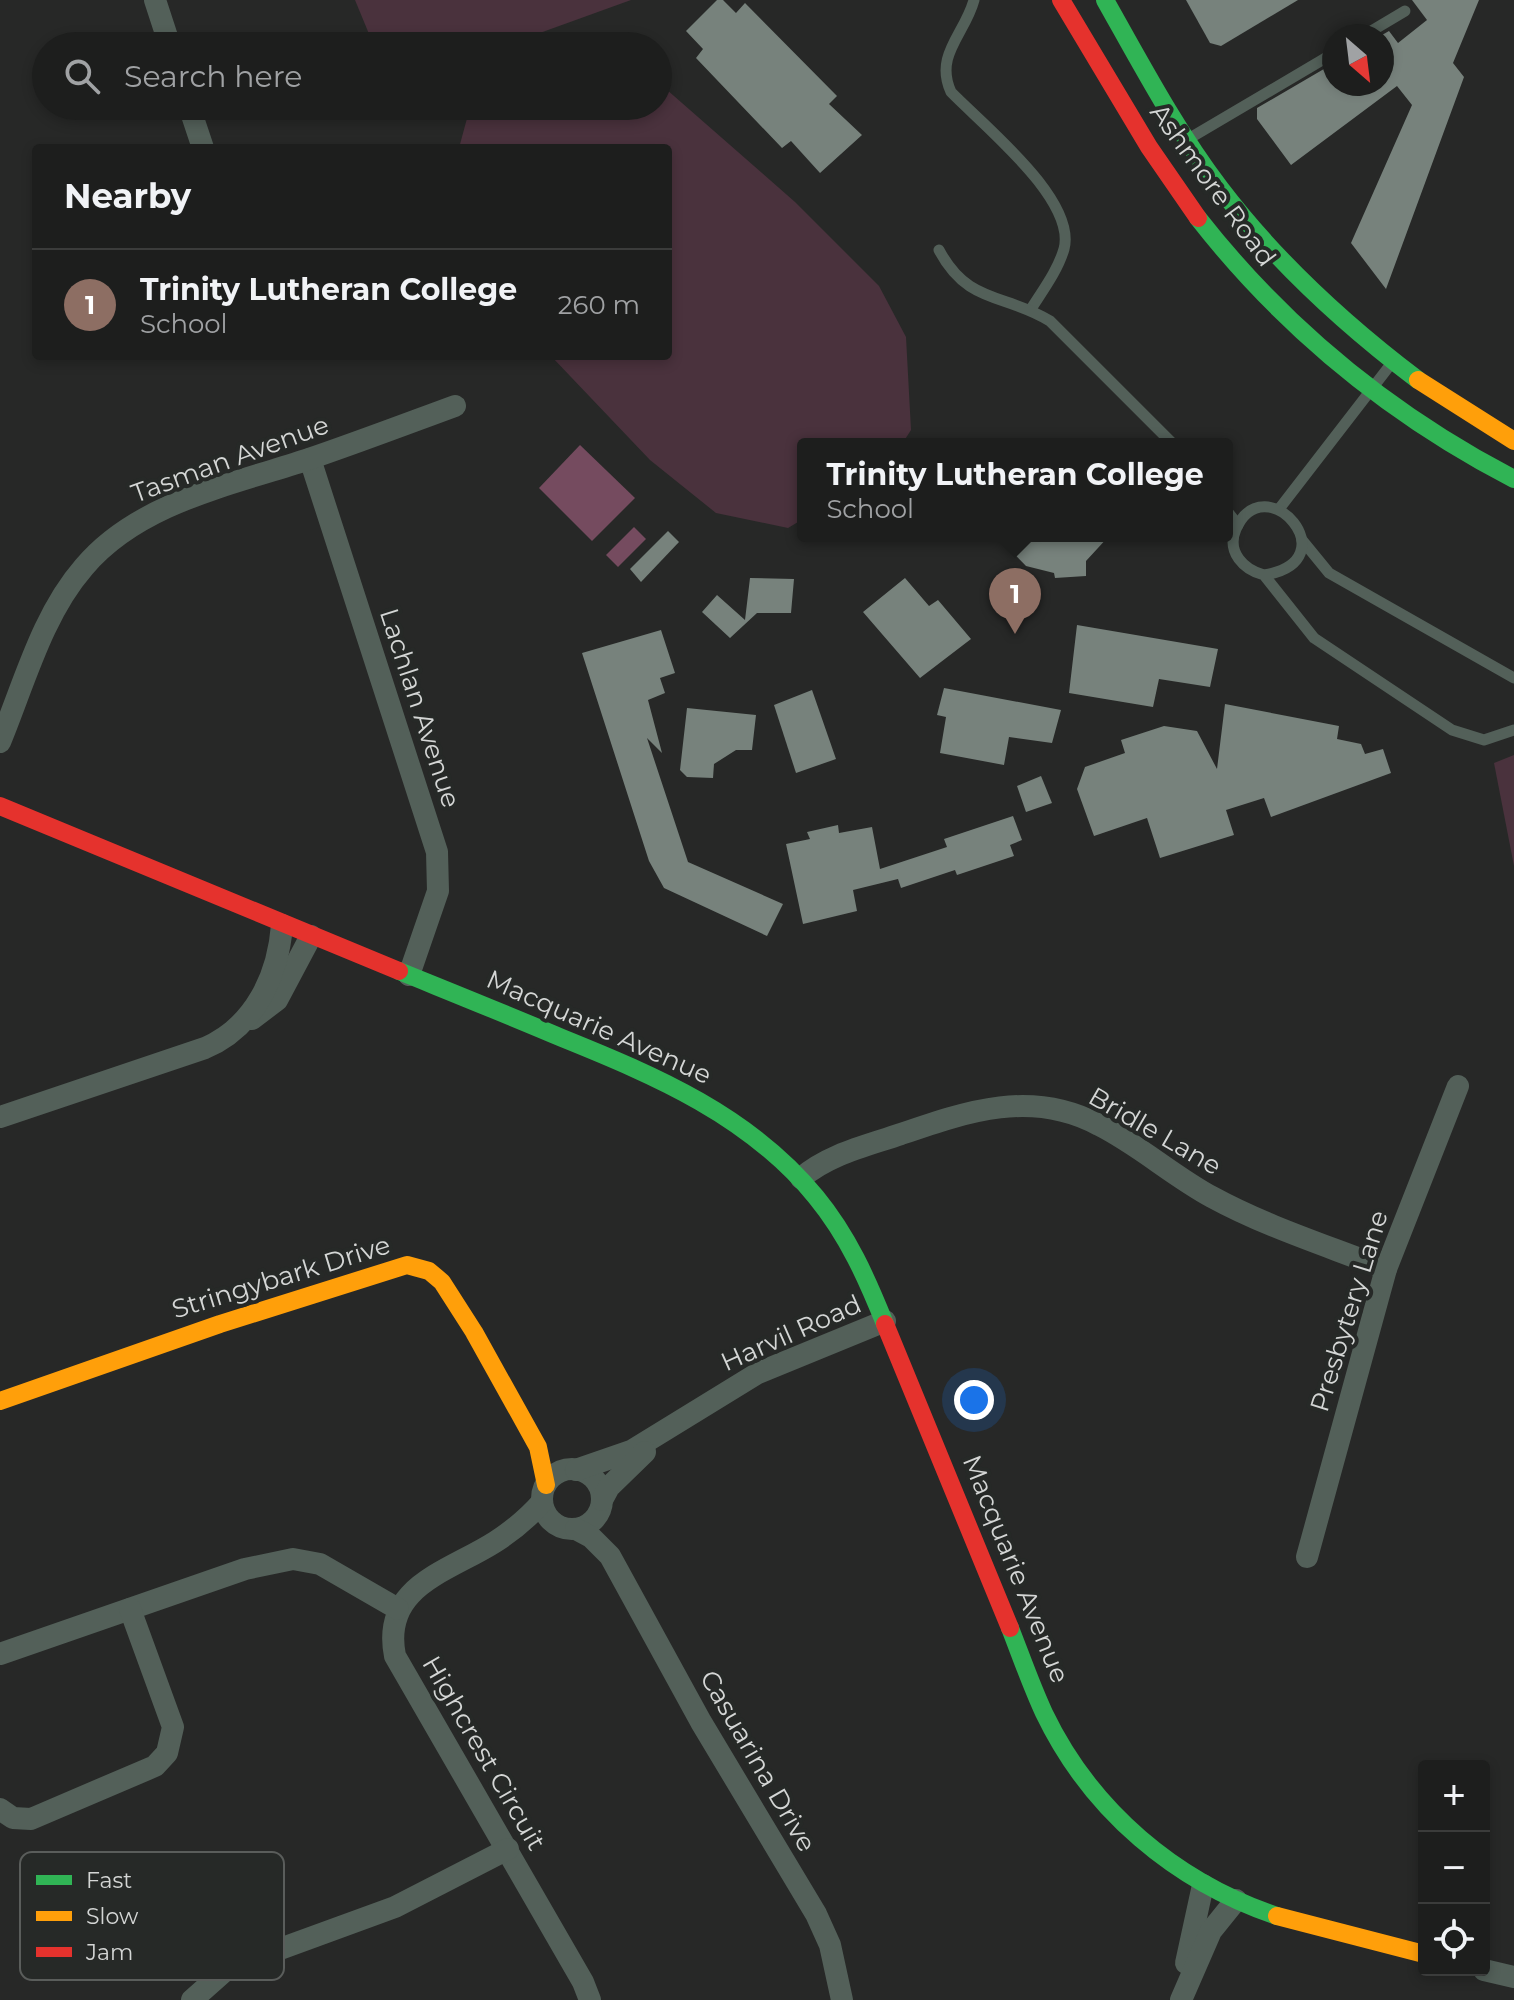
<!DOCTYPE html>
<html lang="en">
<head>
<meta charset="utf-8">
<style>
  :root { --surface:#1d1e1d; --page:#252726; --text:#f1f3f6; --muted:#a0a2a4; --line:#3b3c3b; --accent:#979998 }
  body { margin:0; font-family:Montserrat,sans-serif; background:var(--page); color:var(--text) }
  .controls { position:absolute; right:24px; bottom:24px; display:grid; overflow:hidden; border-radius:8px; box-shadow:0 4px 12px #0003 }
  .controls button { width:72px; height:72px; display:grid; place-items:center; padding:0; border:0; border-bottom:2px solid var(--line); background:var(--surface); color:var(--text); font:40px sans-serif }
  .compass { position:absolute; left:1322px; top:24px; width:72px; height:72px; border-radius:50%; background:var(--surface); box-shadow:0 4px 12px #0003; rotate:152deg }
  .you { position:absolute; left:974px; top:1400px; width:28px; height:28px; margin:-20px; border:6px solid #fff; border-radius:50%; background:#1a73e8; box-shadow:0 0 0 12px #1a73e833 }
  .badge { display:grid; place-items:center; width:52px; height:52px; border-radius:50%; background:var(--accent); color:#fff; font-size:26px; font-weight:700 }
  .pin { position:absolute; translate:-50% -66px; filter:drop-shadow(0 2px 4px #0008) }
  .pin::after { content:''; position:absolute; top:42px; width:28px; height:24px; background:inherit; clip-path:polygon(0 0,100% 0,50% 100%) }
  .popup { position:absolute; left:797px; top:438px; width:436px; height:104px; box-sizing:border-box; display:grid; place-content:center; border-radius:8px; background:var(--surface); filter:drop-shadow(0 2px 6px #0005); font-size:26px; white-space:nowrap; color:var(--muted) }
  .popup b { font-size:30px; color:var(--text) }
  .popup::after { content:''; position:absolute; left:50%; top:100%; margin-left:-16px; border:16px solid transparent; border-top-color:var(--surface) }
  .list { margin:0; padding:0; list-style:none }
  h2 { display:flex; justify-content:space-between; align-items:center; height:104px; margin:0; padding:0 32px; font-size:34px }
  h2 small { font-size:26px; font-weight:400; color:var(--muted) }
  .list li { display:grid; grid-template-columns:52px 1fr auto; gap:24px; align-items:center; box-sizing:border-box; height:112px; padding:0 32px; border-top:2px solid var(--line) }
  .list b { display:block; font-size:30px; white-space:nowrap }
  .list p { margin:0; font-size:26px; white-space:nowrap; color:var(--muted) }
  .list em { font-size:26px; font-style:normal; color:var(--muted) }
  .icon { flex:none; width:44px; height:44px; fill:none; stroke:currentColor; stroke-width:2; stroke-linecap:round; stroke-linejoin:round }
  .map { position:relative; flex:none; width:1514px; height:2000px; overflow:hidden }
  .search { position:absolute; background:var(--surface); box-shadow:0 4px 12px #0003; left:32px; top:32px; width:640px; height:88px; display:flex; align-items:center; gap:20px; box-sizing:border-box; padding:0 28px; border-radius:44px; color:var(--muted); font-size:30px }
  .panel { position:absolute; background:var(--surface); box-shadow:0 4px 12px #0003; left:32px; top:144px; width:640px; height:216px; border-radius:8px }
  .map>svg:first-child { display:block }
</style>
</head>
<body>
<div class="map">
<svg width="1514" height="2000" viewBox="0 0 1514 2000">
  <rect width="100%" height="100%" fill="#272827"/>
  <g fill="#4a323d">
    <path d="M355,0h276l-127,46h-130z"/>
    <path d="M658,82l137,120 84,84 27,51 5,93 -9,14h-99v75l-15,9 -72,-15 -66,-53 -99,-104h117v-208h-209l10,-37 7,-5h182z"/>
    <path d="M1514,755v111l-20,-103z"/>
  </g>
  <g fill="#754b5f">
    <path d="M580,445l55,53 -43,43 -53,-53z"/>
    <path d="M634,527l12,12 -28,28 -12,-12z"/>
  </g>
  <g fill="#77827c">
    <path d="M717,0h6l13,13 9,-10 92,93 -8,8 33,31 -42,38 -29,-32 -9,7 -86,-90 7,-9 -17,-18z"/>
    <path d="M1186,0h112l-77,46 -11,-3z"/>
    <path d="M1412,0h67l-26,63 11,14 -78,212 -35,-46 61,-138 -15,-19 -106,79 -34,-46v-11l72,-42 5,5v13h48v-49l7,-4 9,12 29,-23z"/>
    <path d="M668,531l11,11 -38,40 -11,-13z"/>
    <path d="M997,536h112l-23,25v15l-31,2 -1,-5 -28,-7z"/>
    <path d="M750,578l44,1 -3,34h-34l-27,25 -28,-26 15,-17 28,25z"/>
    <path d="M905,578l24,28 9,-6 33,39 -51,39 -57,-66z"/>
    <path d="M1077,625l141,24 -8,38 -51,-8 -6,28 -84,-14z"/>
    <path d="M661,630l14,43 -15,5 5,15 -17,7 14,53 -15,-15 41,124 95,42 -16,32 -103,-48 -15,-27 -67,-208z"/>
    <path d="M944,688l117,22 -9,33 -43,-6 -5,28 -64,-12 6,-36 -9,-2z"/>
    <path d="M812,690l24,69 -40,14 -22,-68z"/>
    <path d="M1225,704l114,22 -2,13 24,5 4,10 18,-5 8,24 -120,44 -7,-19 -38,12 8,25 -74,23 -13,-40 -53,18 -17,-47 8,-22 40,-14 -4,-13 43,-14 33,5 20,38z"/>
    <path d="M687,708l69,7 -4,35h-16l-22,14 -1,14 -26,-1 -7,-7z"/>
    <path d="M1041,776l11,27 -26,9 -9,-26z"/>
    <path d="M1013,816l9,24 -12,5 4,11 -57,19 -2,-5 -54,18 -3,-9 -45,11 4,21 -54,13 -17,-80 24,-5 -3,-7 31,-7 1,8 33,-6 8,42 67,-22 -3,-8z"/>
  </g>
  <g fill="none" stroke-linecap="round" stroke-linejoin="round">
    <g stroke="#536059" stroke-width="11">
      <path d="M974,0c-9,34 -40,55 -23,92 33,34 126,108 113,157 -6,21 -21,41 -33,60"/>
      <path d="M1363,36l42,-25"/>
      <path d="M1190,138l144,-85"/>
      <path d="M939,250c29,55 66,43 111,71l123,123"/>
      <path d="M1279,509l112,-145"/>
      <path d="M1227,511l11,14"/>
      <path d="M1302,540l27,33 185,105"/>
      <path d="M1264,575c87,-14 1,-111 -28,-46 -10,23 8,41 28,46l50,63 138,92 32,10 30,-10"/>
    </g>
    <g stroke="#536059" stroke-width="22">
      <path d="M155,0l15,46"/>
      <path d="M189,106l14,42"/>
      <path d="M310,459l127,393 1,39 -29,84"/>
      <path d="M0,742c24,-58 42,-127 84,-175 54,-64 146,-82 222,-107 50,-17 100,-36 149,-54"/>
      <path d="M252,1019l25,-19 34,-64"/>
      <path d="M0,1117l205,-69c49,-21 73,-71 77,-123"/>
      <path d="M801,1178c28,-24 65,-32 100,-44 67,-23 131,-45 198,-9 40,20 74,51 113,72 55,30 116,49 174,72"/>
      <circle cx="572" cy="1499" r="30"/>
      <path d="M576,1470l55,-19 127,-78 127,-52"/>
      <path d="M602,1500l7,-13 36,-35"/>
      <path d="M542,1502c-13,15 -30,29 -47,40 -47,30 -114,44 -100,114l188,326 7,18"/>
      <path d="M576,1529l15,8 19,19 91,166 115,192 14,31 12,55"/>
      <path d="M1307,1557l79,-288 72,-183"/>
      <path d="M0,1654l245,-85 48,-10 27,5 78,45"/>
      <path d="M0,1809l13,9 18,1 124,-53 12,-13 6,-26 -43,-118"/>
      <path d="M1186,1963l17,-78"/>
      <path d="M1484,1970l30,7"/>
      <path d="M192,2000l36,-32 167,-61 113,-58"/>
      <path d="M1181,2000l30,-69 25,-31"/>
    </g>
    <g stroke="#30b455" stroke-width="18">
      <path d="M1105,0c36,64 71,130 115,188 57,75 124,136 198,192"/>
      <path d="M1198,218c87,111 191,196 316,261"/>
      <path d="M399,971c54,22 109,44 163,67 94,38 188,78 254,159 32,39 51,82 69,127"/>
      <path d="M1010,1628c11,28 21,57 34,85 47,98 132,169 233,203"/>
    </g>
    <g stroke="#ff9f0a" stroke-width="18">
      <path d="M1418,380l96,61"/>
      <path d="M0,1401l220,-77 187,-59 22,6 13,11 32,50 64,115 8,38"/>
      <path d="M1277,1916l147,38"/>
    </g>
    <g stroke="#e5322d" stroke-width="18">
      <path d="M1061,0l88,147 49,71"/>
      <path d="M0,806l399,165"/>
      <path d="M885,1324l125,304"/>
    </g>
  </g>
  <g text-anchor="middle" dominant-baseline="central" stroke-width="8" stroke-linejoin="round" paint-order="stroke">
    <g font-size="26" fill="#d4d6d5" stroke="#262927">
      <text transform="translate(1213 185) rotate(54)">Ashmore Road</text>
      <text transform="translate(230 459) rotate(-20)">Tasman Avenue</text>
      <text transform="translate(420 708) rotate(72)">Lachlan Avenue</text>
      <text transform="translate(599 1027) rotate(24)">Macquarie Avenue</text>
      <text transform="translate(1155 1131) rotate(30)">Bridle Lane</text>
      <text transform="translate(281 1277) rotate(-17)">Stringybark Drive</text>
      <text transform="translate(1349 1311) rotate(-73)">Presbytery Lane</text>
      <text transform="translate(791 1333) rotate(-24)">Harvil Road</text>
      <text transform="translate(1016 1569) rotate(68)">Macquarie Avenue</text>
      <text transform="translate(484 1753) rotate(60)">Highcrest Circuit</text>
      <text transform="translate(758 1761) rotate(60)">Casuarina Drive</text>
    </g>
  </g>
  <rect x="20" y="1852" width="264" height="128" rx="12" fill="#262927" stroke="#5a5d5b" stroke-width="2"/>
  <rect x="36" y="1875" width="36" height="10" fill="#30b455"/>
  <rect x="36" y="1911" width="36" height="10" fill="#ff9f0a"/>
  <rect x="36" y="1947" width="36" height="10" fill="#e5322d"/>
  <g font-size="22" fill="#d4d6d5">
    <text x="86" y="1888">Fast</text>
    <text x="86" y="1924">Slow</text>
    <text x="86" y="1960">Jam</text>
  </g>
</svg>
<div class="controls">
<button>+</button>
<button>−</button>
<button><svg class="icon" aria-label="locate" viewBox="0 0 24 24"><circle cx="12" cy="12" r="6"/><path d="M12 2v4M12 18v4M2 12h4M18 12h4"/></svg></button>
</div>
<svg class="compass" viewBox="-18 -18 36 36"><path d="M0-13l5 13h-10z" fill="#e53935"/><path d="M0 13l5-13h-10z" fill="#a0a2a4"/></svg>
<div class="you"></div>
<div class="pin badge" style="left:1015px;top:634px;background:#8d6e63">1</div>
<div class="popup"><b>Trinity Lutheran College</b>School</div>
<div class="search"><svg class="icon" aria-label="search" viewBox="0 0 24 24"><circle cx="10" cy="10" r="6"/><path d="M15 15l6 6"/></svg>Search here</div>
<section class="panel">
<h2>Nearby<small></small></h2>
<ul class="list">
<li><span class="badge" style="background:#8d6e63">1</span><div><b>Trinity Lutheran College</b><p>School</p></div><em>260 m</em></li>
</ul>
</section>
</div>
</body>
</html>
